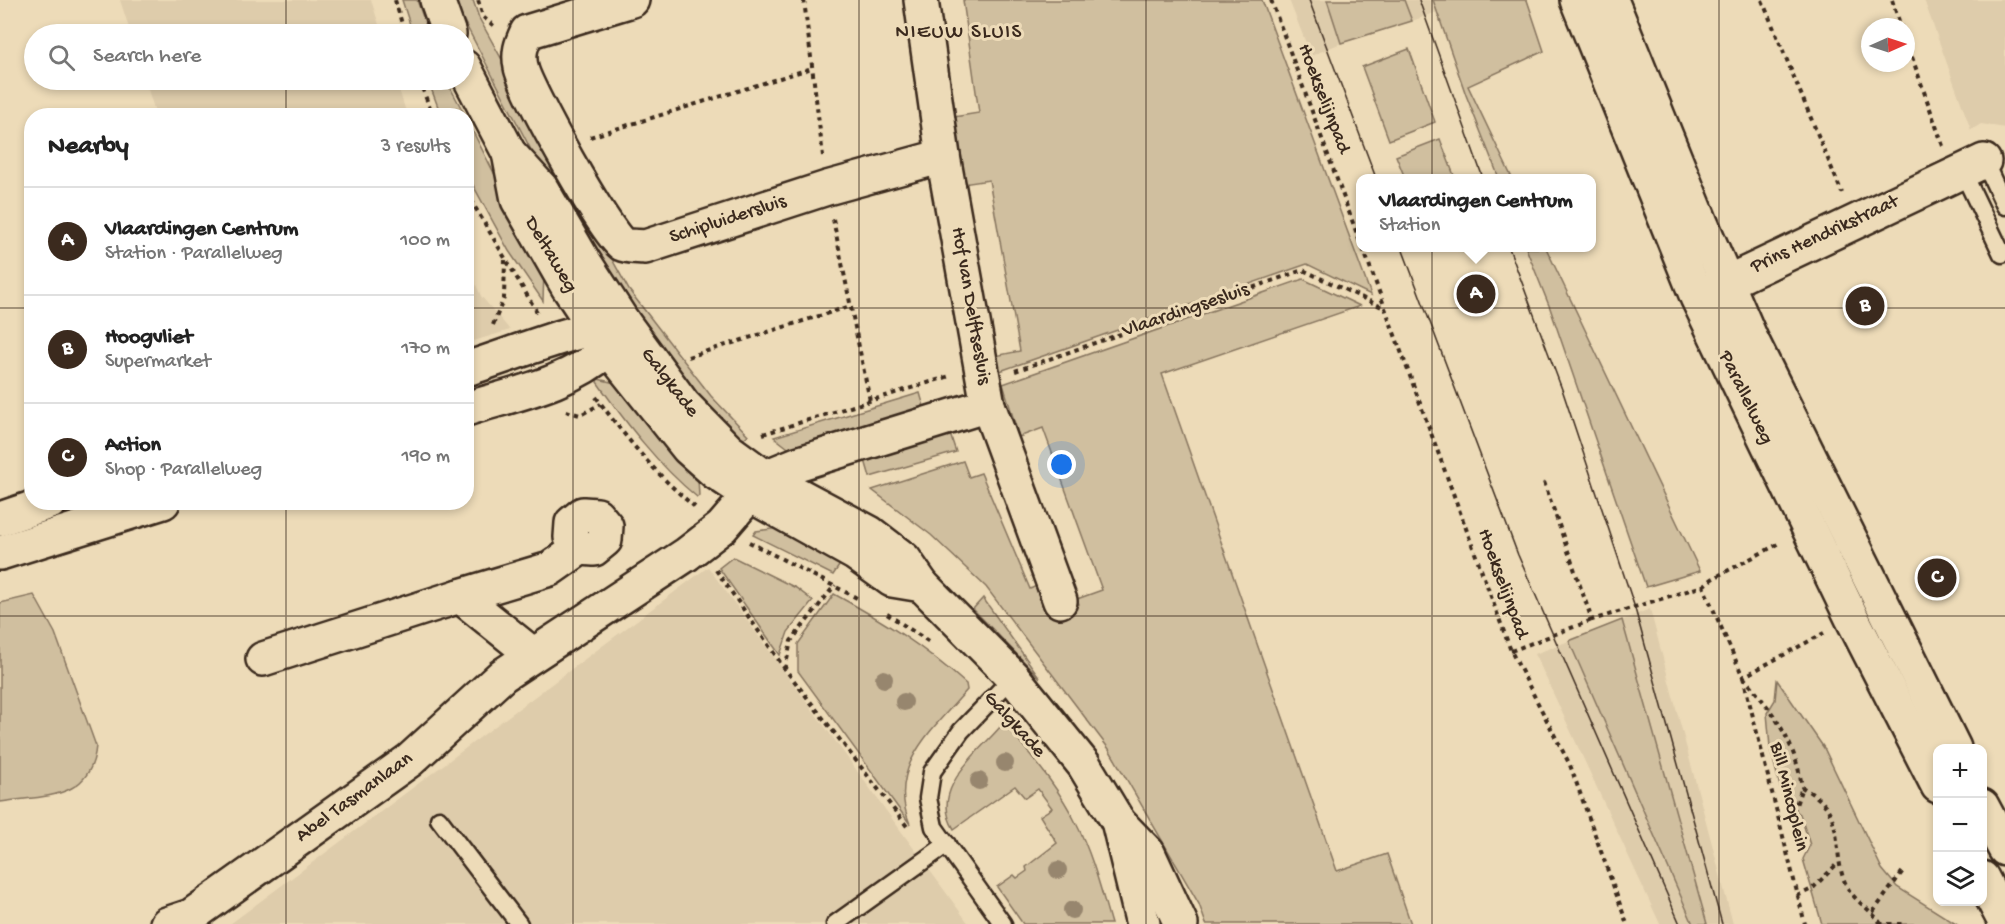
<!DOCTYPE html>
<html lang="en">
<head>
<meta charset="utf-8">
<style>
  :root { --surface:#fff; --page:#f6f6f6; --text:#222; --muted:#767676; --line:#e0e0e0; --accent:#3b2a1e }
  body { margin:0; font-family:"Gochi Hand",sans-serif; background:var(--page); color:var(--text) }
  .controls { position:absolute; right:18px; bottom:18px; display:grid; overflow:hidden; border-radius:12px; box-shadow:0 3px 9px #0003 }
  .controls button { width:54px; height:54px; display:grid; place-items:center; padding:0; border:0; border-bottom:2px solid var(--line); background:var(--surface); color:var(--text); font:30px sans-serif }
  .compass { position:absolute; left:1861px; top:18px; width:54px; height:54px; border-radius:50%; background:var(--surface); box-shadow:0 3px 9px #0003; rotate:87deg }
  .you { position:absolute; left:1062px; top:465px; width:21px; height:21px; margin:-15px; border:4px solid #fff; border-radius:50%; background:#1a73e8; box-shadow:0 0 0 9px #1a73e833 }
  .badge { display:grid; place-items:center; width:39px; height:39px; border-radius:50%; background:var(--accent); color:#fff; font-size:20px; font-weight:700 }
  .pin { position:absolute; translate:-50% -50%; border:3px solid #fff; box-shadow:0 2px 6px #0006 }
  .popup { position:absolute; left:1356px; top:174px; width:240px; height:78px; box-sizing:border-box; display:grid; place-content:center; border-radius:12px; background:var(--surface); filter:drop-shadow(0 2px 4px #0005); font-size:20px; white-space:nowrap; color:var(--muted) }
  .popup b { font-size:22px; color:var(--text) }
  .popup::after { content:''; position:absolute; left:50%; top:100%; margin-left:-12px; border:12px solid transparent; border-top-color:var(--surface) }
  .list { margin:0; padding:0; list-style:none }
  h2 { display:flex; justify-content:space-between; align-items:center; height:78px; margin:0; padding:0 24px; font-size:26px }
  h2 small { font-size:20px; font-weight:400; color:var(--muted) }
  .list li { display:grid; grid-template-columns:39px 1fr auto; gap:18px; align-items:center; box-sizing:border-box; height:108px; padding:0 24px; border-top:2px solid var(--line) }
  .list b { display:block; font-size:22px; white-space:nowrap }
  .list p { margin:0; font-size:20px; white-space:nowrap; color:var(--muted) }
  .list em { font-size:20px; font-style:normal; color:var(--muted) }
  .icon { flex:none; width:33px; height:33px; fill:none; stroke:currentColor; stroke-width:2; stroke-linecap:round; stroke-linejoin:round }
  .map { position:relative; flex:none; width:2005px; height:924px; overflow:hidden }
  .search { position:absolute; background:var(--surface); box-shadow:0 3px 9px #0003; left:24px; top:24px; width:450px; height:66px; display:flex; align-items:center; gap:15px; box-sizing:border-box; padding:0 21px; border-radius:33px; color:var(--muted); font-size:22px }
  .panel { position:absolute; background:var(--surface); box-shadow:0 3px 9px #0003; left:24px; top:108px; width:450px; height:402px; border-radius:24px }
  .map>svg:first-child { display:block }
</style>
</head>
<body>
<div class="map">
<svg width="2005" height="924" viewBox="0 0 2005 924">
  <rect width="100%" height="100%" fill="#eddbb8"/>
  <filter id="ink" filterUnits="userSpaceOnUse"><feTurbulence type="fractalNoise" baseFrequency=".0167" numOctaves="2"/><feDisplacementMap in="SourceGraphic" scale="12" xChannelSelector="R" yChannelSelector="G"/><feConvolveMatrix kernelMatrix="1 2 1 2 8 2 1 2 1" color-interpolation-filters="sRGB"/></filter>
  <g filter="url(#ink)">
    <g fill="#deccab">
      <path d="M120,0h251l11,34h-251z"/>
      <path d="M1289,0h38l14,43 -30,13z"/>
      <path d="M1404,0h29l4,12 -25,9z"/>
      <path d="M1924,0h81v128l-24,-4 -10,6z"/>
      <path d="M145,80h251l11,35h-251z"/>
      <path d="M466,262l15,34 29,34 -43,13z"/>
      <path d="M708,567l261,357h-739l161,-120z"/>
      <path d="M1650,609l83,315h-26l-85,-304z"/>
      <path d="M1569,641l75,171 49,112h-33l-125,-270z"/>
    </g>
    <g fill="#d0bf9f" stroke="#86745e" stroke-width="1.5">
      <path d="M402,0h15l12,34h-16z"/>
      <path d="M453,0h20l6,18 150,272 82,106 37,39 -12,10 -35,-34 -149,-221z"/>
      <path d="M963,0h299l109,295 -64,-31 -307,107 -5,-15 25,-5 -31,-171 -26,4 -9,-67 25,-4z"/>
      <path d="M1327,0h77l8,21 -71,22z"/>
      <path d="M1433,0h94l17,51 -76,35 44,92h-13l-33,-83z"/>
      <path d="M1409,49l26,73 -46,18 -27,-73z"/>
      <path d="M428,80h18l19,35h-24z"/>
      <path d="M466,118l78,153 -1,30 -34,-50 -42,-77z"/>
      <path d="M1440,139l15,39h-50l-9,-22z"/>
      <path d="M1526,248h20l154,323 -54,16 -96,-279z"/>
      <path d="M1303,279l57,27 -198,68 175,497 50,-17 24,70h-205l-7,-20 -90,-155 -123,-162 -55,-52 -59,-45 91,-29 6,16 12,-4 49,116 9,-4 14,28 26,-9 -2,-5 25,-9 -59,-162 -24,9 -16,-53z"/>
      <path d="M598,379l17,4 83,95 1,18 -2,1c-39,-32 -71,-74 -100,-115z"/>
      <path d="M920,393l5,17 -133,41 -18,-14z"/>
      <path d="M950,434l6,18 -86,25 -5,-17z"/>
      <path d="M780,528l65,29 -12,18 -80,-40 3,-4z"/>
      <path d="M733,557l63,31 17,13 -25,31 -8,23 -61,-87z"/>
      <path d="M834,594c48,26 91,53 132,90l1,6c-34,39 -81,77 -57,134l-112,-153v-27z"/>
      <path d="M34,595l21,38 41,113c-5,55 -52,49 -96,56v-199z"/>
      <path d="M983,598l57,80 -67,-69z"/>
      <path d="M1622,620l85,304h-14l-124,-283z"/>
      <path d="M1777,680l47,68 58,121 15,18 59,37h-134l-19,-65 7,-14 -10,-31 -16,-12 -14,-55 -3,-34 8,-13z"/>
      <path d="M1006,725c25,31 52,61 70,98 16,31 25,67 35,101h-88l-26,-37 17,-12 3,3 10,-7 -1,-4 31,-24 -17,-27 12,-8 -14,-19 -13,9 -10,-12 -61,43c-25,-39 23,-75 47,-103z"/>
    </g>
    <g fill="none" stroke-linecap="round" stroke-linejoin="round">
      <g stroke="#3b2a1e" stroke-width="21">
        <g id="service">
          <path d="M1984,161l21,45"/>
          <path d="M1962,170l40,84"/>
          <path d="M439,819l80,105"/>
          <path d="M835,924l112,-80"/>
          <path d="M1003,924l-69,-97 -6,-29 4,-26 29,-41 52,-54"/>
        </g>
      </g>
      <g stroke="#3b2a1e" stroke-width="38">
        <g id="minor">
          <path d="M632,0l-105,32c-6,13 -9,21 -6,35 3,20 86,169 101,177 6,3 17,2 23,3l182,-59 116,-32"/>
          <path d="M921,0l22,156 45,249 72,196"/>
          <path d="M1577,0l120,297 155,321 86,168"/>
          <path d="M1611,0l90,223 50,116 203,409"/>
          <path d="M1707,292l277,-131"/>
          <path d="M466,369c53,-17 103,-38 157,-47 -4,8 -8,22 -16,28 -38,34 -93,44 -141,59"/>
          <path d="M0,519l50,-17"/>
          <path d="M0,553l163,-51"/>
          <path d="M460,596l90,-27 30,-21 14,1 11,-9 1,-14 -9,-11 -14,-1 -11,9 -1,14 9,11"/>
          <path d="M263,659l197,-63 72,58"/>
          <path d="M1982,806l23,43"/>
          <path d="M1982,878l23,44"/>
          <path d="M167,924l24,-8 219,-156 93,-85 184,-121 35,-27 43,-50 32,-13 191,-59"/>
        </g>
      </g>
      <g stroke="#3b2a1e" stroke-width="38">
        <g id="secondary">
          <path d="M437,0l12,34"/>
          <path d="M464,67l45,86 32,35 42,72 40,62 60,82 46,47 36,26 105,56 34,26 18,26 91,92 71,88 35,58 29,30 33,71"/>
          <path d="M509,153l9,47 50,87 41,62 79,99 27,24 35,23 106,59 36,26 30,5"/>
          <path d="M1119,825l24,99"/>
        </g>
      </g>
      <g stroke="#3b2a1e" stroke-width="4" stroke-dasharray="4.5 4.5" stroke-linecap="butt">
        <path d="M395,0l10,34"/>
        <path d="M478,0l5,17 11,9"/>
        <path d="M804,0l19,156"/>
        <path d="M1271,0l89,242"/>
        <path d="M1762,0l80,193"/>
        <path d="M1892,0l9,27"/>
        <path d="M1906,40l37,106"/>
        <path d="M419,80l14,36"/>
        <path d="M590,137l222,-69"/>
        <path d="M466,192l71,120"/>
        <path d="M833,219l37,182"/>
        <path d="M1363,248l148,403 59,114 57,159"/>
        <path d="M493,325l11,-27 1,-38"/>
        <path d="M688,357l163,-51"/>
        <path d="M1015,371l288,-101 81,38"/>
        <path d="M596,397c29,40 61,79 99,110"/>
        <path d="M566,411l14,4 21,-11"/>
        <path d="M763,434l187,-58"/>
        <path d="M1544,482l48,138 111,-34 40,91 81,-44"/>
        <path d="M749,542l108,56"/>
        <path d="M716,570l69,99 124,160"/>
        <path d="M1703,586l9,-7 68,-36"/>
        <path d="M887,614l44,29"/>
        <path d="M1511,651l81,-31"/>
        <path d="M785,669l6,-28 44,-56"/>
        <path d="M1743,677c30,34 52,64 59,110 7,5 17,10 22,17 20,24 8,60 25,86 8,13 23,20 32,34"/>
        <path d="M1743,677l62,247"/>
        <path d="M1778,820l15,-6 9,-27"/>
        <path d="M1797,896l15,-7 26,-26"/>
        <path d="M1873,912l30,-41"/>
        <path d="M1879,924h26"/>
      </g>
      <use href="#service" stroke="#eddbb8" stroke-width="16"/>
      <use href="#minor" stroke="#eddbb8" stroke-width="33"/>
      <use href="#secondary" stroke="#eddbb8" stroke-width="33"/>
      <g stroke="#3b2a1e" stroke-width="1.5">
        <path d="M1309,0l67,178"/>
        <path d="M1419,0l64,178"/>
        <path d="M1402,248l116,307 162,369"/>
        <path d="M1509,248l54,144 71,213 88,319"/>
      </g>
    </g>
    <g fill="#97866e">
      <circle cx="884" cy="679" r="9"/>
      <circle cx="904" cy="702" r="9"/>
      <circle cx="1005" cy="763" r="9"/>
      <circle cx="979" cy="781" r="9"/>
      <circle cx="1058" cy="870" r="9"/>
      <circle cx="1072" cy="910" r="9"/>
    </g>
  </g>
  <path fill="none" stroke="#3b2a1e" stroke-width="1.5" stroke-opacity="0.55" d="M286,0v34M573,0v924M859,0v924M1146,0v924M1432,0v924M1719,0v924M286,80v36M0,308h32M466,308h1539M286,502v422M0,616h2005"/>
  <g text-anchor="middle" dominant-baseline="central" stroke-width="6" stroke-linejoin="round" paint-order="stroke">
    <g font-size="20" fill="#3b2a1e" stroke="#eddbb8">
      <text transform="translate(1323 99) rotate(69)">Hoekselijnpad</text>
      <text transform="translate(728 220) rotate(-18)">Schipluidersluis</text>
      <text transform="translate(1825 235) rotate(-25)">Prins Hendrikstraat</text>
      <text transform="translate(550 255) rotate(59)">Deltaweg</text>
      <text transform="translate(970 306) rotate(80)">Hof van Delftsesluis</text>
      <text transform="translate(1186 311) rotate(-19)">Vlaardingsesluis</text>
      <text transform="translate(669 383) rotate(52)">Galgkade</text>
      <text transform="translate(1745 398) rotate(64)">Parallelweg</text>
      <text transform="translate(1502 584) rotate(70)">Hoekselijnpad</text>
      <text transform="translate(1014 725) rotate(48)">Galgkade</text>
      <text transform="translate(1788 797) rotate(76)">Bill Mincoplein</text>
      <text transform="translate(355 798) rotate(-36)">Abel Tasmanlaan</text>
    </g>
    <g font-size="21" letter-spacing="1.5" fill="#3b2a1e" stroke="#eddbb8">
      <text x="959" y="33">NIEUW SLUIS</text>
    </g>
  </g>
</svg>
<div class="controls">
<button>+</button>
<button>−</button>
<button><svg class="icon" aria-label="layers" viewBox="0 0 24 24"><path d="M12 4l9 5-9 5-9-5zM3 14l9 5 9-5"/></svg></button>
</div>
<svg class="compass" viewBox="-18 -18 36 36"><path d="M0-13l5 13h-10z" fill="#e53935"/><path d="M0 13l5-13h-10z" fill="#767676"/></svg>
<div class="you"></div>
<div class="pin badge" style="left:1476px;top:294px">A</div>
<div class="popup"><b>Vlaardingen Centrum</b>Station</div>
<div class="pin badge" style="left:1865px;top:306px">B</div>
<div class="pin badge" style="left:1937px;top:578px">C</div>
<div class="search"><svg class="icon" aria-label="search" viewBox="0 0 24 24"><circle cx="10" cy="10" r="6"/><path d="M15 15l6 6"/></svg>Search here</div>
<section class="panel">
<h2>Nearby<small>3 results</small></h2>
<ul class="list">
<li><span class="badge">A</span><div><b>Vlaardingen Centrum</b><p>Station · Parallelweg</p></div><em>100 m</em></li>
<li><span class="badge">B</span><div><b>Hoogvliet</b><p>Supermarket</p></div><em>170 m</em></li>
<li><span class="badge">C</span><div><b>Action</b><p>Shop · Parallelweg</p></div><em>190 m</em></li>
</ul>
</section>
</div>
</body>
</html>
